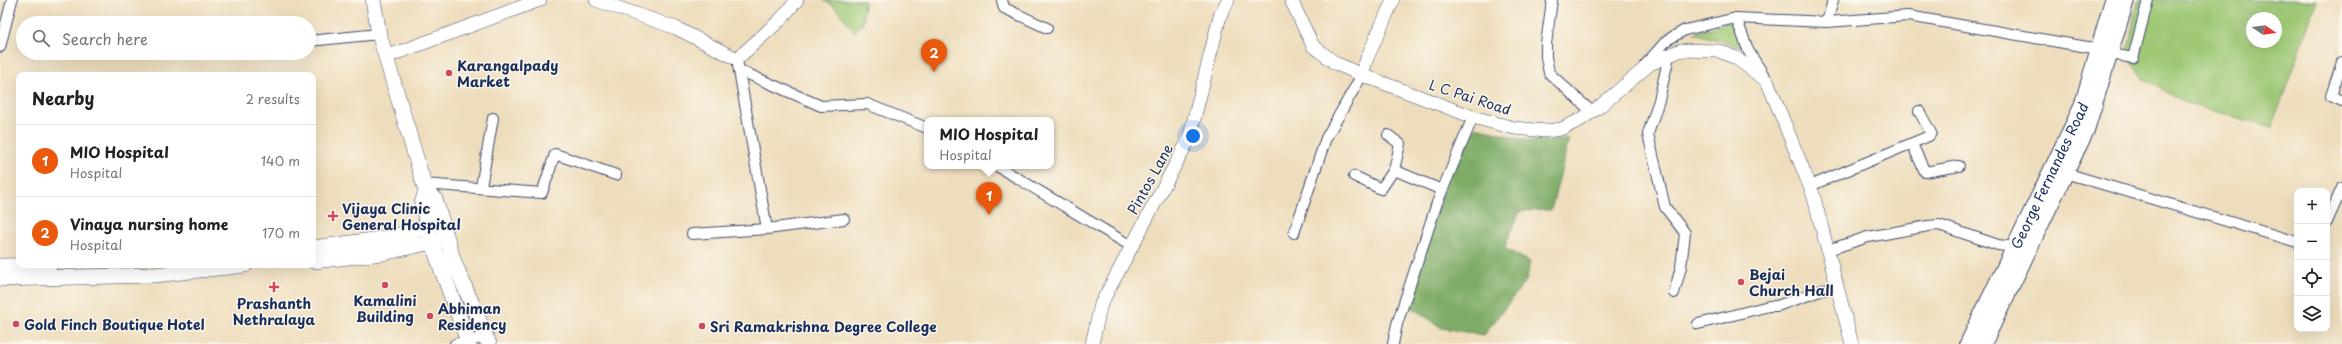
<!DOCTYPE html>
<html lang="en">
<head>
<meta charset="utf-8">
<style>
  :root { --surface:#fff; --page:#f2f2f2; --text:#222; --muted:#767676; --line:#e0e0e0; --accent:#ea580c }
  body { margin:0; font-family:"Playpen Sans",sans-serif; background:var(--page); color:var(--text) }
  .controls { position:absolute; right:12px; bottom:12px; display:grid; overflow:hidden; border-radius:8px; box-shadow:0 4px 16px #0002 }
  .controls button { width:36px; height:36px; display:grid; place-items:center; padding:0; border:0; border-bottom:1px solid var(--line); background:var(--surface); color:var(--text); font:20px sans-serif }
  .compass { position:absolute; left:2246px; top:12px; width:36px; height:36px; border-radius:50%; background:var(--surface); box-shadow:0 4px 16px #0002; rotate:103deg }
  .you { position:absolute; left:1193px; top:136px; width:14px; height:14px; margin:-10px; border:3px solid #fff; border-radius:50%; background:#1a73e8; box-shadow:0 0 0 6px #1a73e833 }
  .badge { display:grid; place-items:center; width:26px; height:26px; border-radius:50%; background:var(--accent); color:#fff; font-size:13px; font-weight:700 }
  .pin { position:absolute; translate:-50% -33px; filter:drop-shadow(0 1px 2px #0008) }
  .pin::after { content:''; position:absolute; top:21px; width:14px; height:12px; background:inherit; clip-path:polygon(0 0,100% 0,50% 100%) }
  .popup { position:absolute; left:924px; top:117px; width:130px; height:52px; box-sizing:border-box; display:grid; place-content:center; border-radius:8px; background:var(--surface); filter:drop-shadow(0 1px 3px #0005); font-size:13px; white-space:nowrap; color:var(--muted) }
  .popup b { font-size:15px; color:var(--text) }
  .popup::after { content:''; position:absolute; left:50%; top:100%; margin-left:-8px; border:8px solid transparent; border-top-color:var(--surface) }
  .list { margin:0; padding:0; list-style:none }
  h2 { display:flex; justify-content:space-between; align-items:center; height:52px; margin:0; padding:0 16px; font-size:17px }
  h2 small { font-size:13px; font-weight:400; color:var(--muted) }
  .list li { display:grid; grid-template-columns:26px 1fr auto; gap:12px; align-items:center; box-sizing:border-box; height:72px; padding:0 16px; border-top:1px solid var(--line) }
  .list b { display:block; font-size:15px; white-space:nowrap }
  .list p { margin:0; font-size:13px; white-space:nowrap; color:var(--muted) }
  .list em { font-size:13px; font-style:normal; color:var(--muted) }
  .icon { flex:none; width:22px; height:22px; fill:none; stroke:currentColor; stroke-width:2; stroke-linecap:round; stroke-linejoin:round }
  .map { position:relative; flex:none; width:2342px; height:344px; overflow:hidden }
  .search { position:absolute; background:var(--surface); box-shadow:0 4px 16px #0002; left:16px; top:16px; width:300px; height:44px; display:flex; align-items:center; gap:10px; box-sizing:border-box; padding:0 14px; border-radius:22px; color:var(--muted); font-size:15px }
  .panel { position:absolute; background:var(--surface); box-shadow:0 4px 16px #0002; left:16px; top:72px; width:300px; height:196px; border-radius:8px }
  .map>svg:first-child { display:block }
</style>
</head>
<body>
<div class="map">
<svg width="2342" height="344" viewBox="0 0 2342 344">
  <rect width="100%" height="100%" fill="#fbf7ec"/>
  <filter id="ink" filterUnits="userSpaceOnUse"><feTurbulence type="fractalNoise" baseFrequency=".025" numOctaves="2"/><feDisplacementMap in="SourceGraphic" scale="8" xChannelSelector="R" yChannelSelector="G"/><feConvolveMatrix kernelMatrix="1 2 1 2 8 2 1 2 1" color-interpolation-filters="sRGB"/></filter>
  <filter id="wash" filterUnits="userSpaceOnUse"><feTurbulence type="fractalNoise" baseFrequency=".012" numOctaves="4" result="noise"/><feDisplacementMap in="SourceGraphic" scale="16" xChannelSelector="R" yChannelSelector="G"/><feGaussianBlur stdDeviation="0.9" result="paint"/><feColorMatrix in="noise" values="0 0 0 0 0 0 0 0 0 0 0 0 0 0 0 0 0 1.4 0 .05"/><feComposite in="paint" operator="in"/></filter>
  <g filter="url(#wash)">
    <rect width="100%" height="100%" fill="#eeddbc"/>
    <g fill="#9ec874" stroke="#5c7c69" fill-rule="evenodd">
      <path d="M823,0h41l-1,22 -8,10 -20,-25z"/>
      <path d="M2139,0h178l-45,127 -84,-23 -45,-26 -16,-21 8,-44zM2252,18h24v24h-24z"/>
      <path d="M1730,22l13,25 -49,-14z"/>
    </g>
    <path fill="#7eac66" stroke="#4c6e62" d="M1476,127l53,14 40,-1 -18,70 -31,1 -16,37 26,14 -3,17 -43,56 -42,-7 -32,-22 32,-116z"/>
  </g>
  <g filter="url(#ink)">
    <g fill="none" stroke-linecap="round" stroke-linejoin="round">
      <g stroke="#3b496c" stroke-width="12">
        <g id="minor">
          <path d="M1002,0l2,8 43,20"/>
          <path d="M1552,0l-6,44v13l3,16 43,39"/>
          <path d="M1736,18l13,34 16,25"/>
          <path d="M1827,22l6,-22"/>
          <path d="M309,41l70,-7"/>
          <path d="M0,47l12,-47"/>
          <path d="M2111,54l22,4 15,-58"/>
          <path d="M1669,56l-10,44 -11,34 17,73 20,26 -4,34 -7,26"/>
          <path d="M2342,62l-11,34 11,5"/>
          <path d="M738,65l29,164"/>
          <path d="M1645,65l22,-25 18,-10 51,-12 91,4 81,-6 191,33"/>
          <path d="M739,70l82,36 46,-2 60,24"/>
          <path d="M1912,144l13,28 34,-6"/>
          <path d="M997,166l134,80"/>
          <path d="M1394,170l48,20"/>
          <path d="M2065,173l232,69"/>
          <path d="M1354,176l27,13 13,-19 6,-26 -12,-9"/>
          <path d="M424,184l118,9 13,-39 61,21"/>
          <path d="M1810,186l119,-50 2,-3 -12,-22"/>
          <path d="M481,187l12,-69"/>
          <path d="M2327,222l15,-34"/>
          <path d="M1294,233l32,-95 36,-63"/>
          <path d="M692,234l75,-5 77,-10"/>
          <path d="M1828,250l40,-13 60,-11 11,-1 59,20 18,2"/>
          <path d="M1698,324l71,-18h8l60,-21"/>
          <path d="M455,344l31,-7"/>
          <path d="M1393,344l4,-20 40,-121 36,-86"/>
        </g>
      </g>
      <g stroke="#3b496c" stroke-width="14">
        <g id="tertiary">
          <path d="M596,0l80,28 61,31 43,-39 17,-20"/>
          <path d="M1291,0l22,46 22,17 27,12 111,42 41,11 32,3 15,-2 19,-9 19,-13 51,-43 31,-14 38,1 17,7 31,23 6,14 40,99 39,150"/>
          <path d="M386,57l154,-57"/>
          <path d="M1362,75l5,-17 26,-58"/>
          <path d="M1092,344l9,-40 88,-165 31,-123 8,-16"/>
        </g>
      </g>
      <g stroke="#3b496c" stroke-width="16">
        <g id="secondary">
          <path d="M373,0l6,34 47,157 -4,12 10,40 37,101"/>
          <path d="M426,191l9,8 19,63 35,82"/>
          <path d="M313,248l76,-10 48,-14"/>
          <path d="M313,261l70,-8 57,-13"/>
          <path d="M0,266l50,-1"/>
          <path d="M0,279l154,-4 91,-10"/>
        </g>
      </g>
      <g stroke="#3b496c" stroke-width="18">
        <g id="primary">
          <path id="s1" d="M1968,344l114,-237 31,-107"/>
          <path d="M1983,344l103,-214 40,-130"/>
        </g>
      </g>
      <use href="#minor" stroke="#fff" stroke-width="10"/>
      <use href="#tertiary" stroke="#fff" stroke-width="13"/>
      <use href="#secondary" stroke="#fff" stroke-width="15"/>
      <use href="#primary" stroke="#fff" stroke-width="16"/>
    </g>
  </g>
  <g fill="#d1495b" stroke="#fbf7ec" stroke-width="1.5">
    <circle cx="449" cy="73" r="4"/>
    <path d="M331 210h4v4h4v4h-4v4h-4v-4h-4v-4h4z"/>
    <circle cx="1741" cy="282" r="4"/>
    <circle cx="385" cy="285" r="4"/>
    <path d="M272 281h4v4h4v4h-4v4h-4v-4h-4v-4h4z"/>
    <circle cx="430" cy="316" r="4"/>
    <circle cx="16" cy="324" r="4"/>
    <circle cx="702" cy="326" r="4"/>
  </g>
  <g text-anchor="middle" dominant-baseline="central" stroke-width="3" stroke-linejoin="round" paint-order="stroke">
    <g font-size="14" font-weight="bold" fill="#1b2f5e" stroke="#fbf7ec" text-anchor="start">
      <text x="457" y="65">Karangalpady<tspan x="457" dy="16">Market</tspan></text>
      <text x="342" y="208">Vijaya Clinic<tspan x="342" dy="16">General Hospital</tspan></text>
      <text x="1749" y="274">Bejai<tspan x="1749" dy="16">Church Hall</tspan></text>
      <text x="385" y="300" text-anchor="middle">Kamalini<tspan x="385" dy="16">Building</tspan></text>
      <text x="274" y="303" text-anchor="middle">Prashanth<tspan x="274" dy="16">Nethralaya</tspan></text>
      <text x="438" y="308">Abhiman<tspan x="438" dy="16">Residency</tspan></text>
      <text x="24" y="324">Gold Finch Boutique Hotel</text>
      <text x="710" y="326">Sri Ramakrishna Degree College</text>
    </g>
    <g font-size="14" fill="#1b2f5e" stroke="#fbf7ec">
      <text transform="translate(1470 97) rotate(18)">L C Pai Road</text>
      <text stroke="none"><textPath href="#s1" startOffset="187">George Fernandes Road</textPath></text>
      <text transform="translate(1150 179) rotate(-61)">Pintos Lane</text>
    </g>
  </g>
</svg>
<div class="controls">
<button>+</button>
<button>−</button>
<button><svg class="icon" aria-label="locate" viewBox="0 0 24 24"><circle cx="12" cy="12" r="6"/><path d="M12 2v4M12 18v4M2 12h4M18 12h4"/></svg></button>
<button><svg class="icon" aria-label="layers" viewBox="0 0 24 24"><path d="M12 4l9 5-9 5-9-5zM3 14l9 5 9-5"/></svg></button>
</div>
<svg class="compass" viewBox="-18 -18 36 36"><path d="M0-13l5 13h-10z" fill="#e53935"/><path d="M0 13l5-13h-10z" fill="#767676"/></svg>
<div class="you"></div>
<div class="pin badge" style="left:989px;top:215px">1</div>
<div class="popup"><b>MIO Hospital</b>Hospital</div>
<div class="pin badge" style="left:934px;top:72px">2</div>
<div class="search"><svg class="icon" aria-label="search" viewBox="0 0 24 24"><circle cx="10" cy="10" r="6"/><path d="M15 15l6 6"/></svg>Search here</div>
<section class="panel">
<h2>Nearby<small>2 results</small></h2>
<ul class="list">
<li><span class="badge">1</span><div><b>MIO Hospital</b><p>Hospital</p></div><em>140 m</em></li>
<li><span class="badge">2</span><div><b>Vinaya nursing home</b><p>Hospital</p></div><em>170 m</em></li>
</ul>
</section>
</div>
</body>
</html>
